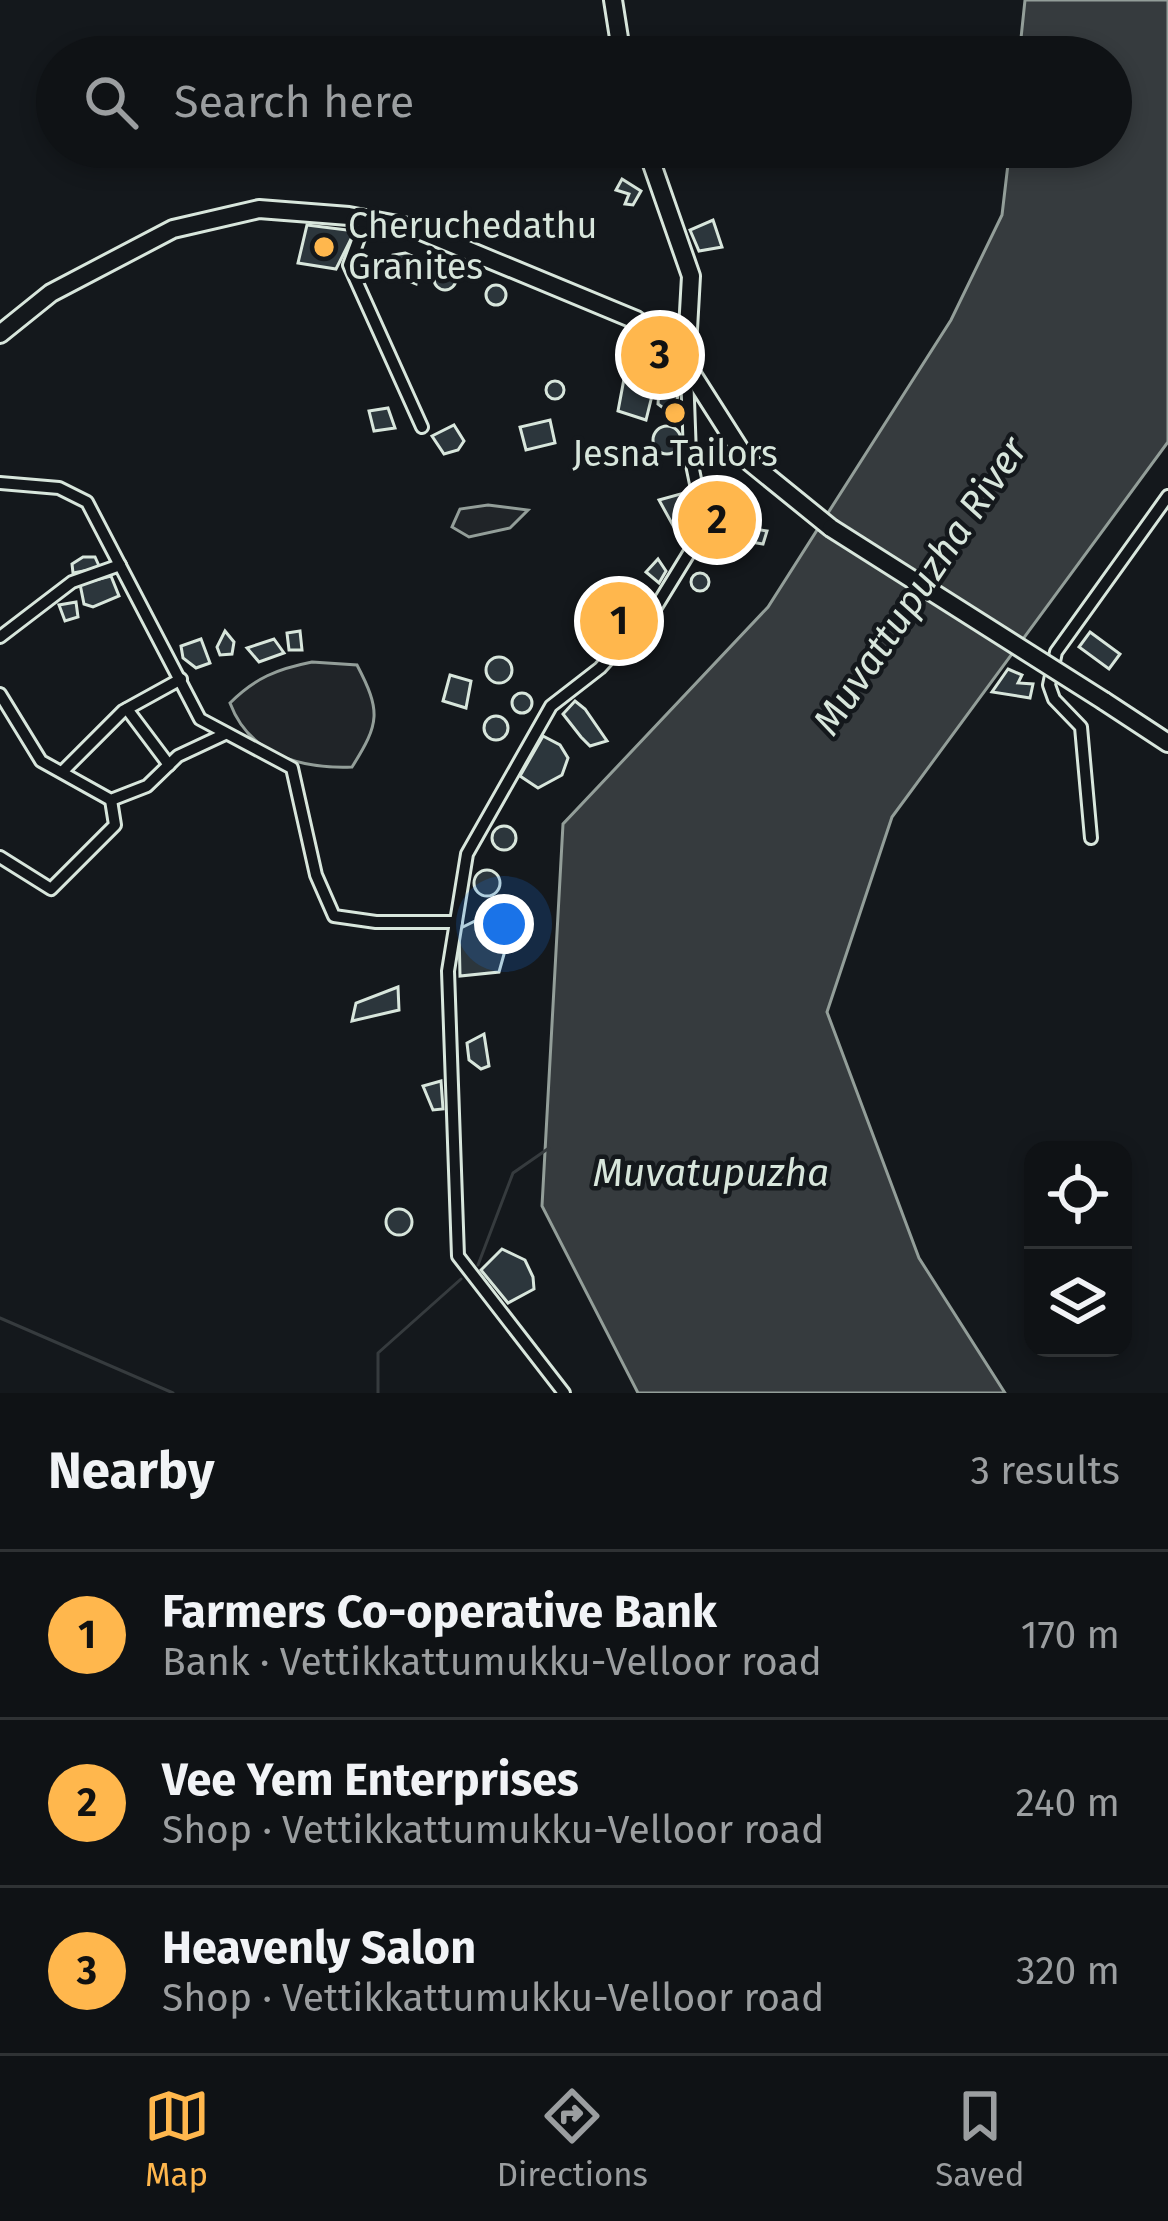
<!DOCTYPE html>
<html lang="en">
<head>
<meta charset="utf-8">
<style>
  :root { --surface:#0f1215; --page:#1d2022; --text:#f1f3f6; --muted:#9b9ea0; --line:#2f3234; --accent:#ffb74d }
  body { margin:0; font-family:"Fira Sans",sans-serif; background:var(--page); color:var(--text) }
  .controls { position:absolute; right:36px; bottom:36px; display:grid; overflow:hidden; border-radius:24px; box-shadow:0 6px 18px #0003 }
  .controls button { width:108px; height:108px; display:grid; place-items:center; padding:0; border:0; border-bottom:3px solid var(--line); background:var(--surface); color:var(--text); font:60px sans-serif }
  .you { position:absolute; left:504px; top:924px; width:42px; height:42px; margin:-30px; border:9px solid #fff; border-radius:50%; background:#1a73e8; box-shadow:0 0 0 18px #1a73e833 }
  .badge { display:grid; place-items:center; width:78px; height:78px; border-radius:50%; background:var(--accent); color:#111; font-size:39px; font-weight:700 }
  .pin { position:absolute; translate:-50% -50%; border:6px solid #fff; box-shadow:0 3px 12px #0006 }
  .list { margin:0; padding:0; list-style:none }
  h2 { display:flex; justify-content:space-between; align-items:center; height:156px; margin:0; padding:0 48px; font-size:51px }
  h2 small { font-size:39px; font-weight:400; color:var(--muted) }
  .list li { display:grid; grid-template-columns:78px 1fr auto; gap:36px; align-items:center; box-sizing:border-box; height:168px; padding:0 48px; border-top:3px solid var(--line) }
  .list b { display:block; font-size:45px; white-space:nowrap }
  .list p { margin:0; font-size:39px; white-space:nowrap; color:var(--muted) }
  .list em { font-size:39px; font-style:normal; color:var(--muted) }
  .icon { flex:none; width:66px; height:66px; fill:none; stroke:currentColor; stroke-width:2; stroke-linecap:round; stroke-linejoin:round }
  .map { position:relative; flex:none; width:1168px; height:1393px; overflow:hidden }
  .search { position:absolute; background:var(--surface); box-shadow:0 6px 18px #0003; left:36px; right:36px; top:36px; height:132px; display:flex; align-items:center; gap:30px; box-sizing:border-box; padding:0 42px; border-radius:66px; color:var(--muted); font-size:45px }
  .sheet { height:660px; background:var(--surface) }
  nav { display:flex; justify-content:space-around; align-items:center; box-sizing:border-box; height:168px; border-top:3px solid var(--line); background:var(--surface); font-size:33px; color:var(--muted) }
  nav a { display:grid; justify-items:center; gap:6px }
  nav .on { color:var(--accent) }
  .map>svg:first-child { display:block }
</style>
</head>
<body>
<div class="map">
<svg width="1168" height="1393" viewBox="0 0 1168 1393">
  <rect width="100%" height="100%" fill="#14181c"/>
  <g fill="#202428" stroke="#939e99" stroke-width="3">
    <path d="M488,505l40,5 -18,18 -41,9 -17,-10 8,-18z"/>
    <path d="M312,662l45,3c24,46 23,58 -5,102 -53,2 -103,-13 -122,-64 25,-25 47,-34 82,-41z"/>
  </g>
  <path fill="#363b3e" stroke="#939e99" stroke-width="3" d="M1025,0h143v442l-276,375 -65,195 92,246 86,135h-367l-96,-187 21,-382 205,-217 183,-287 51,-105 8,-68h101v-90h-92z"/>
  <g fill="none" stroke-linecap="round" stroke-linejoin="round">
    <g stroke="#363b3e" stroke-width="3">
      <path d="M478,1265l35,-92 36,-25"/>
      <path d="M0,1318l173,75"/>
      <path d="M378,1393v-40l83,-74"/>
    </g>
  </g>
  <g fill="#2c363c" stroke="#d8e6dc" stroke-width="3">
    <path d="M622,179l19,12 -8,14 -8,-1 4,-10 -13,-4z"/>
    <path d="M713,220l9,27 -23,4 -9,-21z"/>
    <path d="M307,225l48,6 -19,38 -38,-6z"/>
    <path d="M405,253l14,6 -3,25 -25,-10 2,-19z"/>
    <circle cx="445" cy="279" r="11"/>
    <circle cx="496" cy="295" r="10"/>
    <path d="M656,346l11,10 -4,5 -19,-8z"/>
    <path d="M627,363l32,4 -13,53 -28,-9z"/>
    <path d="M670,364l11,5v11l-5,25 -10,5 -8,-6 2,-28z"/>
    <circle cx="555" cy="390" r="9"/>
    <path d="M388,408l7,20 -21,3 -5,-20z"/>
    <path d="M550,420l5,23 -29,7 -6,-23z"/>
    <path d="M454,425l10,16 -6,9 -14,4 -12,-18z"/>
    <circle cx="667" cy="440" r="14"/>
    <path d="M684,493l7,32 -16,4 -16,-29z"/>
    <path d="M755,529l12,2 -4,13 -12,-2z"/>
    <path d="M83,557h12l5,11 -27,5 -1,-9z"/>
    <path d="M658,559l8,12 -7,12 -13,-11z"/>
    <circle cx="700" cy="582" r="9"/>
    <path d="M111,576l8,20 -26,11 -9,-3 -4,-20z"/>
    <path d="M76,602l2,15 -13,4 -6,-16z"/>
    <circle cx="619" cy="621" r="10"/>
    <path d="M225,631l9,11 -2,12 -12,1 -3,-8z"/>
    <path d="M300,631l2,19h-13l-2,-17z"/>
    <path d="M1090,632l30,22 -11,15 -30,-22z"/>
    <path d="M201,639l9,24 -14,5 -13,-10 -2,-12z"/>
    <path d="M274,639l10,14 -25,9 -12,-14z"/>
    <circle cx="499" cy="670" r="13"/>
    <path d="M1008,669l14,6 -4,8 15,1 -3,14 -38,-6z"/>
    <path d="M450,675l21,6 -5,27 -23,-7z"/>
    <circle cx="522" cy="703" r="10"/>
    <path d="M575,701l10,8 22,32 -17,5 -9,-9 -18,-23z"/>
    <circle cx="496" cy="728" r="12"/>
    <path d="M543,736l17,9 8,13 -6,17 -24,13 -18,-12z"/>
    <circle cx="504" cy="838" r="12"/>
    <circle cx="487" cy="883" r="13"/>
    <path d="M485,916l19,6 6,11 -11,39 -39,4 -1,-47z"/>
    <path d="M398,987l1,23 -47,11 4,-18z"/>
    <path d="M484,1034l5,32 -8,3 -12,-9 -2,-17z"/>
    <path d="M441,1081l2,28 -10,1 -10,-24z"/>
    <circle cx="399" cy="1222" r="13"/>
    <path d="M502,1249l23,11 8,17 1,12 -26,14 -27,-33z"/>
  </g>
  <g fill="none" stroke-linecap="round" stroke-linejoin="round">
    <g stroke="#d8e6dc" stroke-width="16">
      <g id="street">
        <path d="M366,219l-17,46 73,162"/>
        <path d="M0,483l59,5 28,14 113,217 92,49 24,107 18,41 42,6h80"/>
        <path d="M0,637l72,-55 48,-17"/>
        <path d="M0,694l41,67 70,39 36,-14 31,-30 47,-22"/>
        <path d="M127,709l42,56"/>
        <path d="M64,770l59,-59 58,-32"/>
        <path d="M1091,838l-10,-111 -27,-28 -5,-14 7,-33 112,-156"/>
        <path d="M0,857l51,32 64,-64 -4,-25"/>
        <path d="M564,1393l-106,-137 -10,-285 19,-117 84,-148 49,-38 56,-61 49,-80 -15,-72 -3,-82"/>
      </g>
    </g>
    <g stroke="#d8e6dc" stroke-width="22">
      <g id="secondary">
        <path d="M613,0l9,57"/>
        <path d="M646,147l45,129 -5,89"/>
        <path d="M0,334l51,-41 122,-64 86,-20 90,7 65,12 222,92 45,37 65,102 85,69"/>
        <path d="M1104,701l64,42"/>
      </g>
    </g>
    <use href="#street" stroke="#14181c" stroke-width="10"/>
    <use href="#secondary" stroke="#14181c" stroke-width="16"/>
    <g stroke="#d8e6dc" stroke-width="22" stroke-linecap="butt">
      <path id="secondary-bridge" d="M831,528l273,173"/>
    </g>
    <use href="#secondary-bridge" stroke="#14181c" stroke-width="16"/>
  </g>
  <g fill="#ffb74d" stroke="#14181c" stroke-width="4.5">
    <circle cx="324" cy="247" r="12"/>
    <circle cx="675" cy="413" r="12"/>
  </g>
  <g text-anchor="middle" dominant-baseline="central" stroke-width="9" stroke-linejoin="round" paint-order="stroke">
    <g font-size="36" fill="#d8e6dc" stroke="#14181c" text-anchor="start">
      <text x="348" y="226">Cheruchedathu<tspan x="348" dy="41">Granites</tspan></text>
      <text x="675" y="454" text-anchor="middle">Jesna Tailors</text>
    </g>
    <g font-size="39" font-style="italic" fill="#d8e6dc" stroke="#14181c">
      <text transform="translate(920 586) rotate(-56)">Muvattupuzha River</text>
      <text x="711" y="1173">Muvatupuzha</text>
    </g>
  </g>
</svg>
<div class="controls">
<button><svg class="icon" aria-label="locate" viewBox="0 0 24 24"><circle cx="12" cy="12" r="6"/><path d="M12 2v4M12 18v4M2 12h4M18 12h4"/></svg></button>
<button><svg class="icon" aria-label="layers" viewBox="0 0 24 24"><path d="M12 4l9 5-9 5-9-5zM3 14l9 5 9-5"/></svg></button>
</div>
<div class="you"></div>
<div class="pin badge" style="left:619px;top:621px">1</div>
<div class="pin badge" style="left:717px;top:520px">2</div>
<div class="pin badge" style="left:660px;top:355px">3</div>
<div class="search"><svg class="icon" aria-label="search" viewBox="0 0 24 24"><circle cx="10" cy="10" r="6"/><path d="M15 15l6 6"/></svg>Search here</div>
</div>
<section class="sheet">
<h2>Nearby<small>3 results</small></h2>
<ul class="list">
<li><span class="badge">1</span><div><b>Farmers Co-operative Bank</b><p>Bank · Vettikkattumukku-Velloor road</p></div><em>170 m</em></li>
<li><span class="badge">2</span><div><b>Vee Yem Enterprises</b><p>Shop · Vettikkattumukku-Velloor road</p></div><em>240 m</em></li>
<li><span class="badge">3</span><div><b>Heavenly Salon</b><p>Shop · Vettikkattumukku-Velloor road</p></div><em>320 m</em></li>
</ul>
</section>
<nav>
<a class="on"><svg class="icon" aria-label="map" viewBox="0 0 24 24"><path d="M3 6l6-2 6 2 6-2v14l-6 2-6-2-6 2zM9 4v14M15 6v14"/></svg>Map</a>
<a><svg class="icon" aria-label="directions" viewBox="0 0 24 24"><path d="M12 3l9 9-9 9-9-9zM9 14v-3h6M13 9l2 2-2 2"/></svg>Directions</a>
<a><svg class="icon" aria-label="saved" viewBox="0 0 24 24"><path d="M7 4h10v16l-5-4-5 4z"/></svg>Saved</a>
</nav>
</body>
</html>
